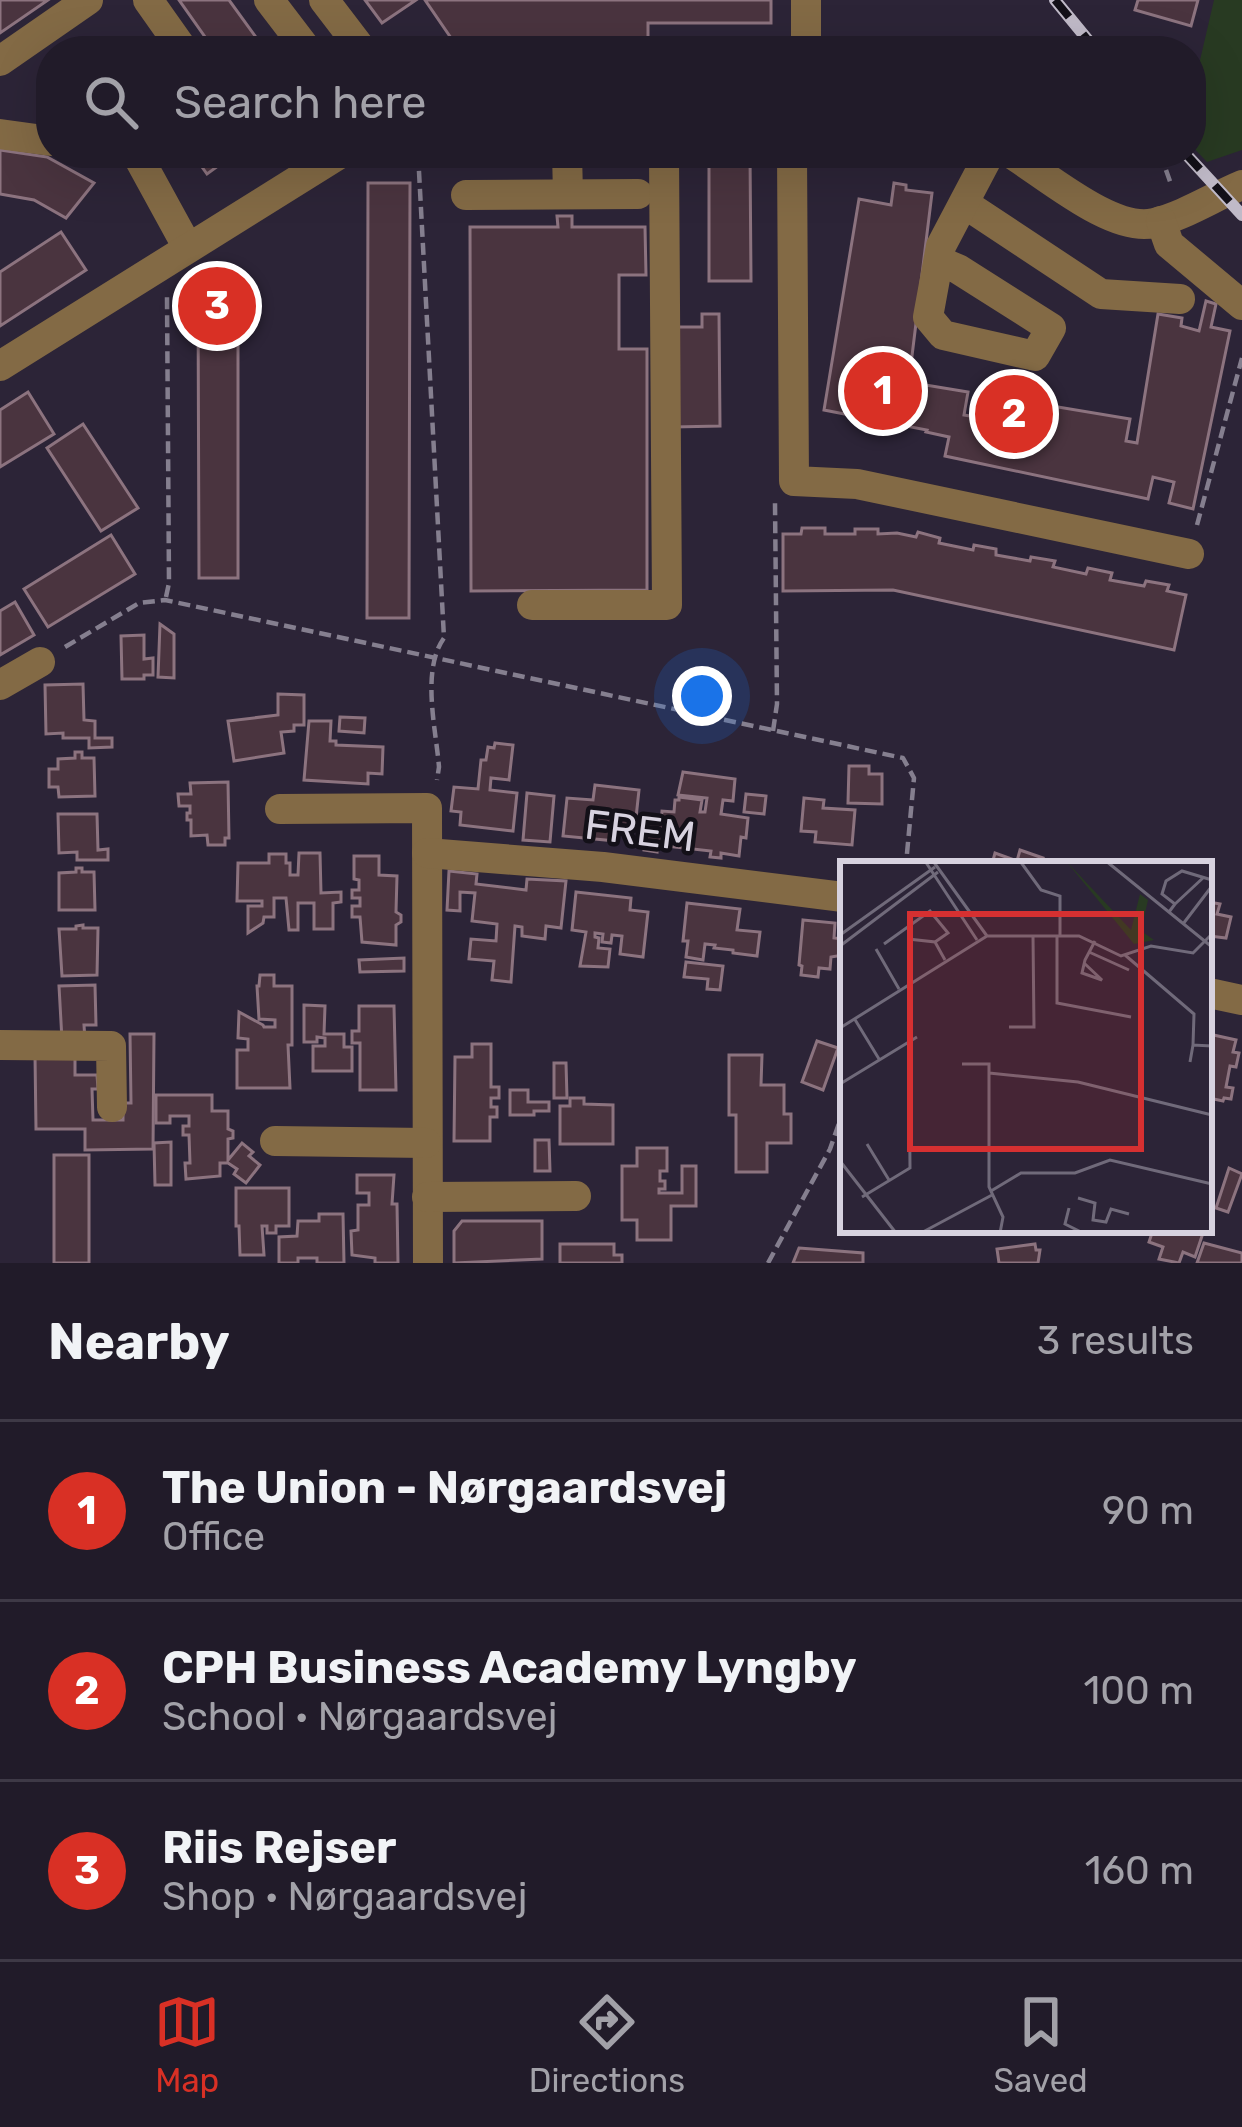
<!DOCTYPE html>
<html lang="en">
<head>
<meta charset="utf-8">
<style>
  :root { --surface:#211b29; --page:#292431; --text:#f1f3f6; --muted:#a2a1a8; --line:#3e3946; --accent:#d93025 }
  body { margin:0; font-family:Rubik,sans-serif; background:var(--page); color:var(--text) }
  .you { position:absolute; left:702px; top:696px; width:42px; height:42px; margin:-30px; border:9px solid #fff; border-radius:50%; background:#1a73e8; box-shadow:0 0 0 18px #1a73e833 }
  .badge { display:grid; place-items:center; width:78px; height:78px; border-radius:50%; background:var(--accent); color:#fff; font-size:39px; font-weight:700 }
  .pin { position:absolute; translate:-50% -50%; border:6px solid #fff; box-shadow:0 3px 12px #0006 }
  .list { margin:0; padding:0; list-style:none }
  h2 { display:flex; justify-content:space-between; align-items:center; height:156px; margin:0; padding:0 48px; font-size:51px }
  h2 small { font-size:39px; font-weight:400; color:var(--muted) }
  .list li { display:grid; grid-template-columns:78px 1fr auto; gap:36px; align-items:center; box-sizing:border-box; height:180px; padding:0 48px; border-top:3px solid var(--line) }
  .list b { display:block; font-size:45px; white-space:nowrap }
  .list p { margin:0; font-size:39px; white-space:nowrap; color:var(--muted) }
  .list em { font-size:39px; font-style:normal; color:var(--muted) }
  .icon { flex:none; width:66px; height:66px; fill:none; stroke:currentColor; stroke-width:2; stroke-linecap:round; stroke-linejoin:round }
  .map { position:relative; flex:none; width:1242px; height:1263px; overflow:hidden }
  .search { position:absolute; background:var(--surface); box-shadow:0 12px 48px #0002; left:36px; right:36px; top:36px; height:132px; display:flex; align-items:center; gap:30px; box-sizing:border-box; padding:0 42px; border-radius:48px; color:var(--muted); font-size:45px }
  .sheet { height:696px; background:var(--surface) }
  nav { display:flex; justify-content:space-around; align-items:center; box-sizing:border-box; height:168px; border-top:3px solid var(--line); background:var(--surface); font-size:33px; color:var(--muted) }
  nav a { display:grid; justify-items:center; gap:6px }
  nav .on { color:var(--accent) }
  .map>svg:first-child { display:block }
</style>
</head>
<body>
<div class="map">
<svg width="1242" height="1263" viewBox="0 0 1242 1263">
  <rect width="100%" height="100%" fill="#2c2437"/>
  <path fill="#283a22" d="M1214,0h28v150l-35,12 -16,-17v-60l3,1z"/>
  <g fill="#4a343f" stroke="#8c737f" stroke-width="3">
    <path d="M0,0h48l-48,33z"/>
    <path d="M179,0h50l37,51h-51z"/>
    <path d="M365,0h51l-34,23z"/>
    <path d="M425,0h346v23h-123v28h-188z"/>
    <path d="M1138,0h60l-7,26 -56,-16z"/>
    <path d="M0,150l47,7 47,26 -28,35 -32,-18 -34,-6z"/>
    <path d="M192,153h44l-29,21z"/>
    <path d="M709,153h41l1,128h-42z"/>
    <path d="M368,183h42l-1,435h-42z"/>
    <path d="M894,183l12,2v5l26,3 -21,171 -26,-3 -2,17 85,14 -4,23 18,3 4,-23 144,24 -4,22 11,2 21,-129 24,4 -1,8 18,5 7,-30 10,3 -5,23 19,4 -37,178 -24,-6 5,-21 -21,-5 -5,22 -203,-43 4,-19 -23,-5 1,-2 -103,-20 35,-211 32,6z"/>
    <path d="M557,216h15v11h73l1,48h-27v74h28v241l-176,1 -1,-364h88z"/>
    <path d="M61,232l25,38 -86,56v-54z"/>
    <path d="M198,289h40v289h-39z"/>
    <path d="M702,314h17l1,112 -46,1 -1,-100h29z"/>
    <path d="M28,392l26,42 -54,33v-57z"/>
    <path d="M83,424l55,84 -37,23 -54,-83z"/>
    <path d="M802,528h23v6h30v-5h23v5l19,-1 19,4 2,-5 22,6 -1,5 34,7 1,-5 22,4v6l34,6 1,-4 24,4 -2,6 33,7 2,-6 24,5 -2,7 34,6 2,-5 23,4 -2,6 19,4 -12,55 -281,-60 -110,1v-57h18z"/>
    <path d="M111,535l24,39 -87,53 -24,-38z"/>
    <path d="M15,602l19,33 -34,20v-44z"/>
    <path d="M160,624l14,10v44l-16,-1z"/>
    <path d="M144,635v24l9,-1v17h-9v4h-22l-1,-43z"/>
    <path d="M83,684l1,36 11,1v17h17v9l-23,1v-10h-26v-5l-17,1 -1,-49z"/>
    <path d="M278,694l26,1v30h-10v6l-13,1 3,21 -50,8 -6,-40 50,-6z"/>
    <path d="M340,717l25,1 -1,15 -25,-2z"/>
    <path d="M309,721h22l-1,20h6v4l47,2 -1,27 -14,-1v11l-64,-4z"/>
    <path d="M495,743l18,2 -4,35 -18,-2 -1,12 27,3 -4,38 -53,-6 1,-13 -10,-1 3,-24 24,2 3,-29h5l2,-13 6,1z"/>
    <path d="M75,752h7v6h12l1,38 -36,1 -1,-10h-9v-18h9v-10l17,-1z"/>
    <path d="M849,766h20v8h13v30l-34,-1z"/>
    <path d="M683,772l52,7 -2,22 -10,-1 -2,14 27,4 -2,20 -5,-1 -2,19 -18,-3v5l-11,-1 1,-6 -54,-6v7l-13,-2 3,-29 14,2 1,-12 12,1 1,-12h4v-3l23,3 -2,12h5l2,-14 -29,-3z"/>
    <path d="M228,782l1,56h-4v7h-17l-1,-10 -16,1v-16h-4v-7h3v-7h-11l-1,-12h13l-1,-11z"/>
    <path d="M595,785l44,5 -4,37 -18,-2 -1,16 -53,-5 4,-38 26,2z"/>
    <path d="M527,793l27,3 -4,46 -27,-2z"/>
    <path d="M746,794l20,2 -2,18 -20,-2z"/>
    <path d="M804,798l20,2 -1,8 32,2 -3,35 -37,-3 1,-10 -15,-1z"/>
    <path d="M58,814h39l1,36 10,-1v11h-31v-8l-18,1z"/>
    <path d="M1020,850l23,8 -2,6h-49l3,-11 22,8z"/>
    <path d="M299,853h21l1,40 20,-1v10l-8,1v26h-19v-26h-16v27h-9l-3,-32h-12v19h-10l-1,6 -15,10v-27h14v-5h-25l1,-38h31v-9h17v9h4v12h8z"/>
    <path d="M354,856h25v19l18,1 -1,36 5,3v7l-5,3v20l-34,-3 -2,-25h-8v-11h8v-8h-8v-8h7v-10l-5,-1z"/>
    <path d="M76,868h6v4h12l1,38h-36v-37l17,-1z"/>
    <path d="M449,871l28,3 -1,10 50,6 1,-11 39,2 -5,47 -15,-2 -1,13 -23,-3v-9l-7,-1 -4,56 -19,-2 2,-19 -25,-2 2,-20 25,2 1,-17 -25,-3 3,-28 -15,-1v19l-13,-1z"/>
    <path d="M576,892l55,6 -1,12 18,2 -5,45 -23,-3 2,-18 -10,-1 -1,8 -9,-1 1,-8 -8,-1v4l4,1 -1,10 12,1 -2,18 -28,-1 6,-34 -14,-2z"/>
    <path d="M1209,902l11,2 -3,10 14,3 -5,21 -17,-2z"/>
    <path d="M687,903l53,6 -3,21 23,2 -3,24 -24,-3v-3l-19,-2 1,-3 -10,-1 -2,16 -17,-3 2,-16h-5z"/>
    <path d="M803,920l32,3 -1,15 9,1v16l-12,2 -1,12 -11,-1 -1,9 -17,-2 1,-9 -3,-1z"/>
    <path d="M83,925v3h15l-1,47 -35,1 -3,-47h17v-3z"/>
    <path d="M404,958v13l-44,1 -1,-12z"/>
    <path d="M686,962l37,4 -3,24 -13,-1 1,-10 -24,-2z"/>
    <path d="M260,975h14v11h18v59h-4l2,43h-53v-38h11v-11l-10,-1 1,-26 24,13 1,2h11v-7l-16,-1 -2,-33h2z"/>
    <path d="M95,985l1,40h-12l1,15h-23l-3,-54z"/>
    <path d="M304,1005l21,1 -1,28h20v13h8v24h-39v-25h12v-8l-8,-1v5h-13z"/>
    <path d="M359,1006h35l2,84h-36v-47h-8v-12h7z"/>
    <path d="M130,1034h24l-1,115 -68,1v-21h-49l-1,-74h40v20h22l1,14h-6l1,31h30v-17h8z"/>
    <path d="M1209,1034l27,6 -3,12 6,1 -3,14 -6,-1 -4,21 7,1 -2,11 -7,-1 -1,3 -14,-3z"/>
    <path d="M817,1041l21,7 -15,42 -21,-8z"/>
    <path d="M472,1044h19v43h8v11h-8v9h6v10h-7v24h-36l1,-84h17z"/>
    <path d="M729,1055h33l-1,30h23v29h7v29h-24v29h-31v-57h-7z"/>
    <path d="M554,1063h12l1,35h-13z"/>
    <path d="M510,1090h18v12h21v9h-15v4h-24z"/>
    <path d="M156,1095h56v16h16v18l5,2v7l-5,1v21l14,-17 11,9 -4,4 11,9 -14,18 -12,-9 3,-5 -9,-6h-8v13l-34,3 -1,-16h5l-1,-28h-6v-9h6v-10h-19v7h-14z"/>
    <path d="M570,1098h14v6l29,1v39h-53v-38h10z"/>
    <path d="M535,1140h14l1,31h-15z"/>
    <path d="M171,1142v43h-16l-1,-42z"/>
    <path d="M637,1148h30v23h-7v10h5v8h-6v4h23v-27h14v40h-25v34h-34v-20h-15v-54h15z"/>
    <rect x="54" y="1155" width="35" height="108"/>
    <path d="M1229,1168l13,6 -14,38 -12,-4z"/>
    <path d="M357,1175h37l-2,29h5l1,59h-23v-5l-23,-3 -1,-24 7,-1v-25h11v-12h-12z"/>
    <path d="M236,1188h53v38h-13v7h-9v-7h-5l2,29h-24l-1,-29h-3z"/>
    <path d="M319,1214h24l1,49h-27v-5h-19v5h-19v-26l18,-1 1,-15h21z"/>
    <path d="M462,1221h80v38l-88,4v-32z"/>
    <path d="M1153,1230h51l-9,27 -12,-5 -4,11 -20,-4 4,-12 -14,-5z"/>
    <path d="M1204,1243l38,10v10h-45z"/>
    <path d="M560,1244h54v11h8v8h-62z"/>
    <path d="M1035,1244l1,6h4l-2,13h-39l-2,-14z"/>
    <path d="M799,1248l64,5v10h-70z"/>
  </g>
  <g fill="none" stroke-linecap="round" stroke-linejoin="round">
    <g stroke="#857f8f" stroke-width="4.5" stroke-dasharray="12 6" stroke-linecap="butt">
      <path d="M418,153l26,485c-23,32 -8,91 -5,129l-2,13"/>
      <path d="M1160,153l12,34"/>
      <path d="M1197,525l45,-167"/>
      <path d="M166,597l3,-14 -2,-286"/>
      <path d="M65,647l74,-44 26,-3 738,158 11,20 -8,86"/>
      <path d="M773,731l4,-27 -2,-201"/>
      <path d="M768,1263l62,-114 13,-37"/>
    </g>
    <g stroke="#836a45" stroke-width="30">
      <path d="M148,0l36,51"/>
      <path d="M269,0l39,51"/>
      <path d="M324,0l39,51"/>
      <path d="M806,51v-51"/>
      <path d="M0,61l88,-61"/>
      <path d="M0,134l51,7"/>
      <path d="M136,153l52,95"/>
      <path d="M567,153l1,41"/>
      <path d="M792,153l2,328 63,3 332,70"/>
      <path d="M1010,153c36,22 103,80 144,70 30,-7 59,-26 88,-38"/>
      <path d="M466,195l172,-1"/>
      <path d="M965,204l136,90 79,5"/>
      <path d="M1161,221l8,23 73,61"/>
      <path d="M939,261l19,8 93,59 -16,28 -92,-21 -15,-18 13,-71 49,-93"/>
      <path d="M0,366l341,-213"/>
      <path d="M532,605h135l-3,-452"/>
      <path d="M0,685l40,-23"/>
      <path d="M280,809l147,-1 1,455"/>
      <path d="M427,853l176,14 240,30"/>
      <path d="M1209,993l33,7"/>
      <path d="M0,1045l111,1 1,61"/>
      <path d="M275,1141l151,2"/>
      <path d="M427,1197l149,-1"/>
    </g>
    <g stroke="#c0bac8" stroke-width="12">
      <g id="rail">
        <path d="M1055,0l42,51"/>
        <path d="M1185,153l57,62"/>
      </g>
    </g>
    <use href="#rail" stroke="#131018" stroke-width="8" stroke-dasharray="22" stroke-linecap="butt"/>
  </g>
  <g text-anchor="middle" dominant-baseline="central" stroke-width="9" stroke-linejoin="round" paint-order="stroke">
    <g font-size="42" fill="#d7d2df" stroke="#131018">
      <text transform="translate(640 831) rotate(7)">FREM</text>
    </g>
  </g>
  <g transform="translate(840 861)">
    <rect width="372" height="372" fill="#2c2437"/>
    <path d="M226,0l65,69 9,-36 8,6 -7,31 13,9 -20,4z" fill="#283a22"/>
    <path fill="none" stroke="#706a7a" stroke-width="3" d="M85,0l52,79M93,0l54,75M180,0l21,29 19,6v39M266,0l106,86M335,43l29,-27M329,51l6,-8 -13,-10 4,-13 16,-10 30,9M343,63l29,-38M0,74l95,-68M217,74v68l74,14M68,78l27,3 10,18M44,83l46,-33 18,22 -13,9M0,85l98,-74M36,88l23,40M249,91l40,18M285,94l69,59 -1,31M244,102l18,17 -20,-7 3,-13 10,-19M14,157l25,41M169,166h25l-1,-91M0,167l147,-92h92l42,20 30,-10 42,7 19,-19M350,201l3,-17 19,1M122,203h27v123l14,30 -3,16M149,212l89,9 134,33M0,223l77,-47M27,283l22,36M0,300l56,72M151,330l30,-18h54l35,-13 102,24M22,336l48,-29 -1,-126M238,337l17,5 -2,17 13,2 5,-13 18,5M229,347l-4,16 18,9M81,372l71,-38"/>
    <path fill="#d63031" fill-opacity="0.15" stroke="#d63031" stroke-width="6" d="M70,53h231v235h-231z"/>
    <rect width="372" height="372" fill="none" stroke="#d7d2df" stroke-width="6"/>
  </g>
</svg>
<div class="you"></div>
<div class="pin badge" style="left:883px;top:391px">1</div>
<div class="pin badge" style="left:1014px;top:414px">2</div>
<div class="pin badge" style="left:217px;top:306px">3</div>
<div class="search"><svg class="icon" aria-label="search" viewBox="0 0 24 24"><circle cx="10" cy="10" r="6"/><path d="M15 15l6 6"/></svg>Search here</div>
</div>
<section class="sheet">
<h2>Nearby<small>3 results</small></h2>
<ul class="list">
<li><span class="badge">1</span><div><b>The Union - Nørgaardsvej</b><p>Office</p></div><em>90 m</em></li>
<li><span class="badge">2</span><div><b>CPH Business Academy Lyngby</b><p>School · Nørgaardsvej</p></div><em>100 m</em></li>
<li><span class="badge">3</span><div><b>Riis Rejser</b><p>Shop · Nørgaardsvej</p></div><em>160 m</em></li>
</ul>
</section>
<nav>
<a class="on"><svg class="icon" aria-label="map" viewBox="0 0 24 24"><path d="M3 6l6-2 6 2 6-2v14l-6 2-6-2-6 2zM9 4v14M15 6v14"/></svg>Map</a>
<a><svg class="icon" aria-label="directions" viewBox="0 0 24 24"><path d="M12 3l9 9-9 9-9-9zM9 14v-3h6M13 9l2 2-2 2"/></svg>Directions</a>
<a><svg class="icon" aria-label="saved" viewBox="0 0 24 24"><path d="M7 4h10v16l-5-4-5 4z"/></svg>Saved</a>
</nav>
</body>
</html>
